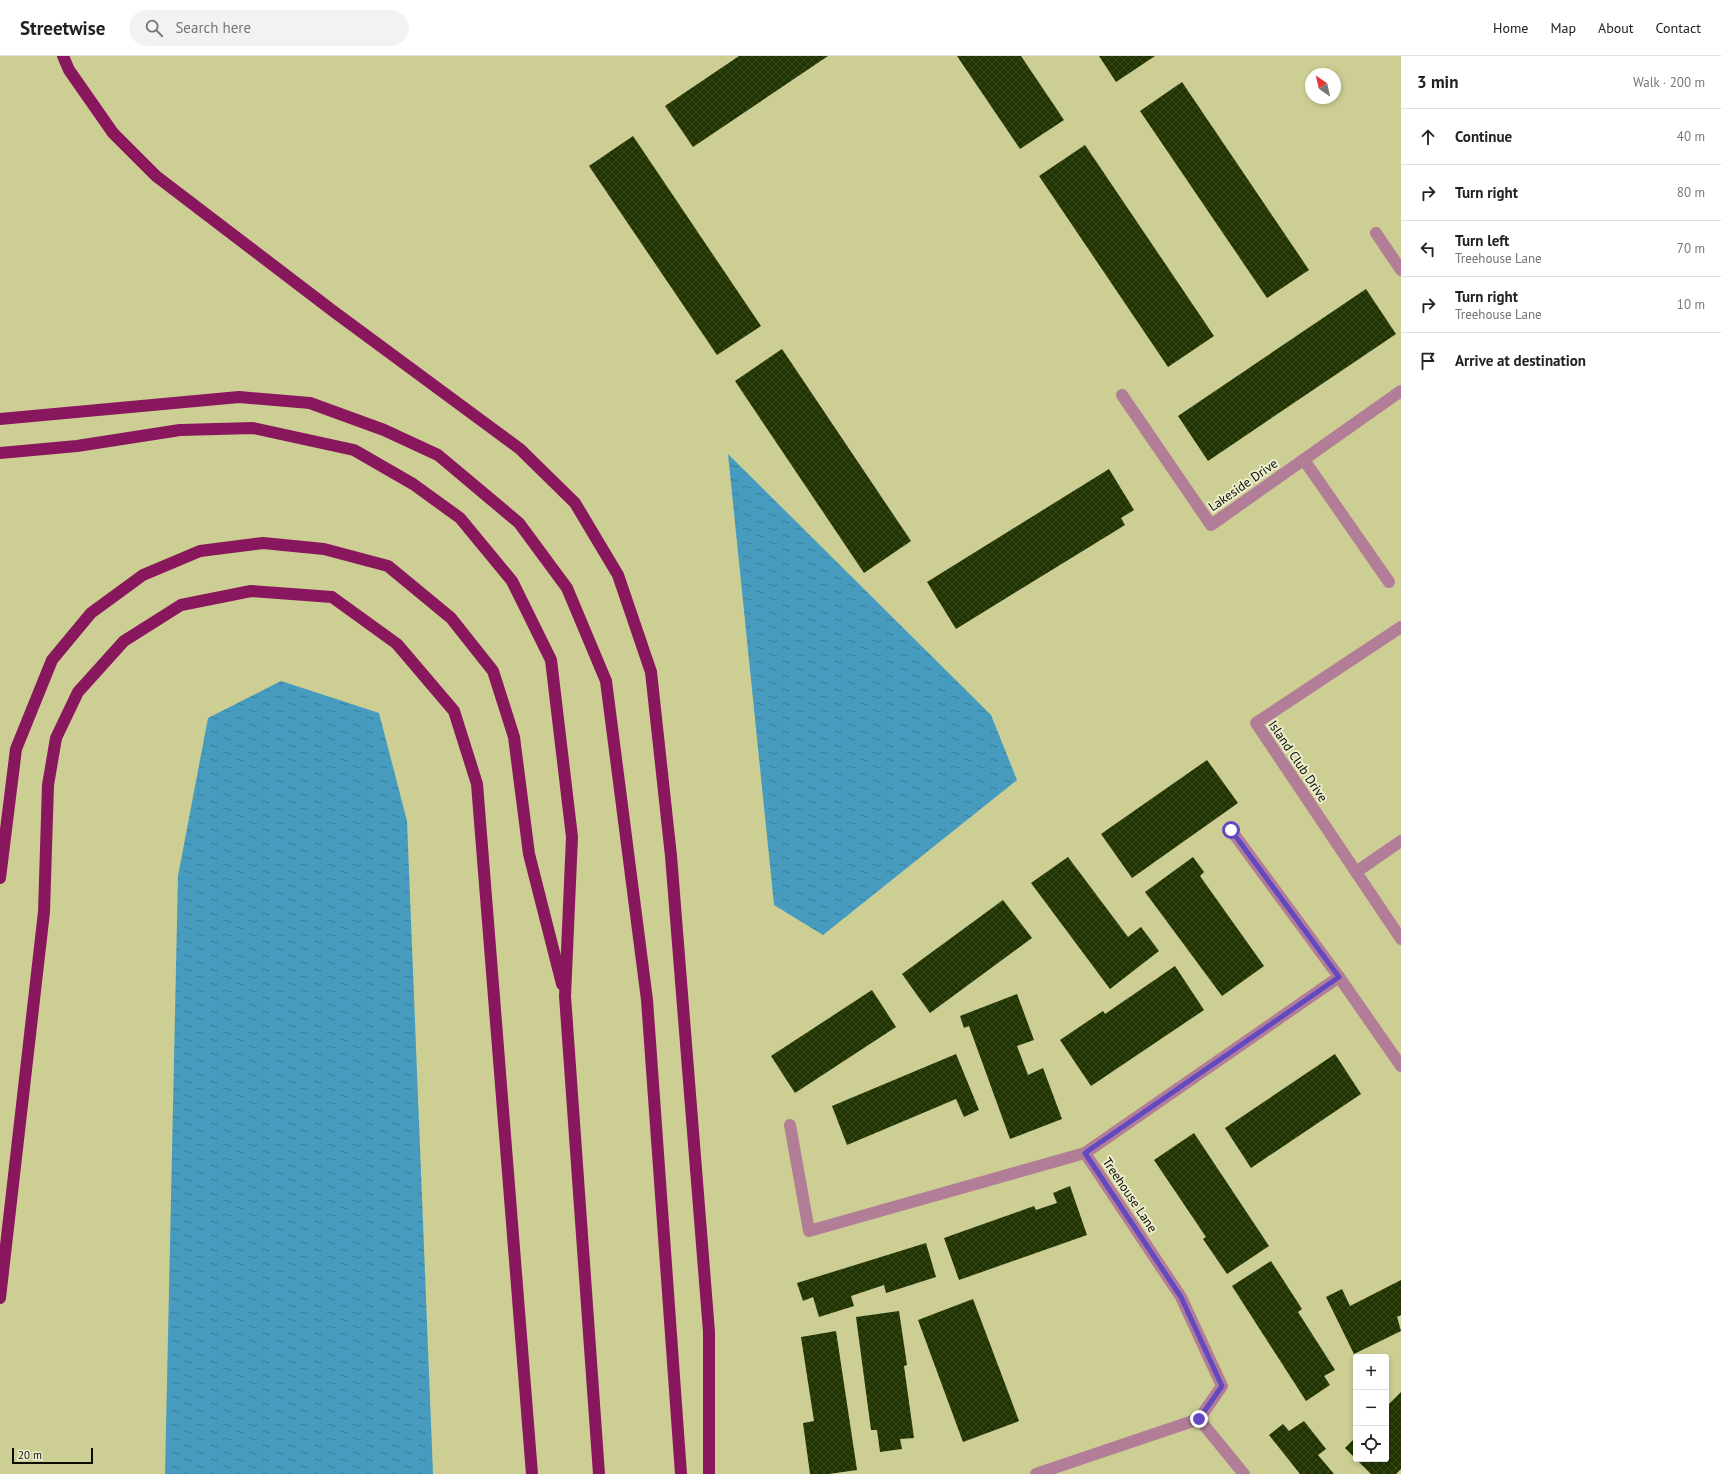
<!DOCTYPE html>
<html lang="en">
<head>
<meta charset="utf-8">
<style>
  :root { --surface:#fff; --page:#f2f2f2; --text:#222; --muted:#767676; --line:#e0e0e0 }
  body { margin:0; font-family:"PT Sans",sans-serif; background:var(--page); color:var(--text) }
  .controls { position:absolute; right:12px; bottom:12px; display:grid; overflow:hidden; border-radius:4px; box-shadow:0 2px 6px #0003 }
  .controls button { width:36px; height:36px; display:grid; place-items:center; padding:0; border:0; border-bottom:1px solid var(--line); background:var(--surface); color:var(--text); font:20px sans-serif }
  .compass { position:absolute; left:1305px; top:12px; width:36px; height:36px; border-radius:50%; background:var(--surface); box-shadow:0 2px 6px #0003; rotate:326deg }
  .scale { position:absolute; left:12px; bottom:10px; width:81px; box-sizing:border-box; padding-left:4px; border:2px solid #0d0c00; border-top:0; font-size:11px; line-height:14px; white-space:nowrap; color:#0d0c00; -webkit-text-stroke:3px #ecedcf; paint-order:stroke }
  .stop { position:absolute; width:12px; height:12px; margin:-9px; border:3px solid #6448c1; border-radius:50%; background:#fff }
  .stop.end { background:#6448c1; border-color:#fff; box-shadow:0 1px 4px #0008 }
  .list { margin:0; padding:0; list-style:none }
  h2 { display:flex; justify-content:space-between; align-items:center; height:52px; margin:0; padding:0 16px; font-size:17px }
  h2 small { font-size:13px; font-weight:400; color:var(--muted) }
  .list li { display:grid; grid-template-columns:26px 1fr auto; gap:12px; align-items:center; box-sizing:border-box; height:56px; padding:0 16px; border-top:1px solid var(--line) }
  .list b { display:block; font-size:15px; white-space:nowrap }
  .list p { margin:0; font-size:13px; white-space:nowrap; color:var(--muted) }
  .list em { font-size:13px; font-style:normal; color:var(--muted) }
  .icon { flex:none; width:22px; height:22px; fill:none; stroke:currentColor; stroke-width:2; stroke-linecap:round; stroke-linejoin:round }
  .map { position:relative; flex:none; width:1401px; height:1418px; overflow:hidden }
  header { display:flex; align-items:center; gap:24px; box-sizing:border-box; height:56px; padding:0 20px; background:var(--surface); border-bottom:1px solid var(--line) }
  header strong { font-size:19px }
  nav { display:flex; gap:22px; margin-inline-start:auto; font-size:14px }
  .search { width:280px; height:36px; background:var(--page); display:flex; align-items:center; gap:10px; box-sizing:border-box; padding:0 14px; border-radius:22px; color:var(--muted); font-size:15px }
  main { display:flex }
  aside { flex:1; background:var(--surface) }
  .map>svg:first-child { display:block }
</style>
</head>
<body>
<header>
<strong>Streetwise</strong>
<div class="search"><svg class="icon" aria-label="search" viewBox="0 0 24 24"><circle cx="10" cy="10" r="6"/><path d="M15 15l6 6"/></svg>Search here</div>
<nav><a>Home</a><a>Map</a><a>About</a><a>Contact</a></nav>
</header>
<main>
<div class="map">
<svg width="1401" height="1418" viewBox="0 0 1401 1418">
  <defs>
    <pattern id="water-ripples" width="26" height="14" patternUnits="userSpaceOnUse"><rect width="26" height="14" fill="#469bbf"/><path d="M2 4q2-2 4 0t4 0M15 11q2-2 4 0t4 0" fill="none" stroke="#397d99"/></pattern>
    <pattern id="building-cross-hatch" width="8" height="8" patternUnits="userSpaceOnUse"><rect width="8" height="8" fill="#213401"/><path d="M0 0l8 8M0 8l8-8" fill="none" stroke="#37481c"/></pattern>
  </defs>
  <rect width="100%" height="100%" fill="#cdce93"/>
  <g fill="url(#water-ripples)">
    <path d="M728,398l263,261 26,65 -194,155 -49,-30z"/>
    <path d="M281,625l98,32 28,108 26,653h-268l13,-598 30,-158z"/>
  </g>
  <g fill="url(#building-cross-hatch)">
    <path d="M739,0h89l-135,91 -28,-41z"/>
    <path d="M957,0h64l43,64 -44,29z"/>
    <path d="M1099,0h56l-39,26z"/>
    <path d="M1182,26l127,188 -42,28 -127,-187z"/>
    <path d="M633,80l128,190 -44,29 -128,-189z"/>
    <path d="M1085,89l129,191 -46,31 -129,-191z"/>
    <path d="M1366,233l30,45 -188,127 -30,-45z"/>
    <path d="M782,293l129,192 -47,32 -129,-192z"/>
    <path d="M1109,413l25,41 -13,8 4,7 -169,104 -29,-47z"/>
    <path d="M1207,704l31,43 -106,75 -31,-44z"/>
    <path d="M1068,801l60,80 13,-10 18,24 -49,38 -79,-106z"/>
    <path d="M1193,801l11,15 -4,4 64,90 -42,30 -77,-104z"/>
    <path d="M1003,844l29,38 -102,75 -28,-39z"/>
    <path d="M1175,910l29,44 -113,76 -31,-46 43,-29 2,3z"/>
    <path d="M872,934l24,37 -101,66 -24,-37z"/>
    <path d="M1017,938l17,46 -17,6 11,29 15,-7 19,51 -52,20 -41,-113 -5,2 -4,-12z"/>
    <path d="M956,998l23,56 -15,7 -8,-18 -109,46 -15,-39z"/>
    <path d="M1335,998l26,40 -110,74 -26,-40z"/>
    <path d="M1194,1077l75,113 -42,28 -24,-35 3,-2 -52,-77z"/>
    <path d="M1070,1130l17,49 -128,45 -15,-42 90,-32 2,4 21,-7 -4,-10z"/>
    <path d="M926,1187l10,34 -50,16 -2,-8 -33,11 3,10 -35,11 -6,-20 -10,4 -6,-18z"/>
    <path d="M1271,1205l31,48 -4,3 37,58 -11,6 6,9 -24,16 -74,-115z"/>
    <path d="M1401,1224v35l-4,2 4,14 -47,23 -28,-57 16,-8 8,17z"/>
    <path d="M973,1243l46,122 -56,21 -45,-122z"/>
    <path d="M899,1255l8,54 -3,1 10,72 -14,1 2,10 -22,3 -3,-22h-6l-15,-113z"/>
    <path d="M836,1275l21,139 -28,4h-19l-7,-51 11,-2 -13,-84z"/>
    <path d="M1401,1336v77l-5,5h-25l-15,-15h30v-52z"/>
    <path d="M1304,1365l22,28 -8,6 16,19h-34l-31,-39 14,-11 6,7z"/>
    <path d="M1356,1381v22l-11,-11z"/>
  </g>
  <g fill="none" stroke-linecap="round" stroke-linejoin="round">
    <g stroke="#b27e97" stroke-width="12">
      <path d="M1304,404l85,122"/>
      <path d="M1401,571l-145,96 145,216"/>
      <path d="M1356,816l45,-31"/>
      <path d="M1339,921l62,89"/>
      <path d="M790,1069l19,106 276,-78 96,144 41,89 -23,33 45,55"/>
      <path d="M1085,1097l254,-176 -108,-147"/>
      <path d="M1036,1418l163,-55"/>
    </g>
    <g stroke="#b27e97" stroke-width="12">
      <path d="M1376,177l25,37"/>
      <path d="M1122,339l89,130 190,-134"/>
    </g>
    <g stroke="#89175d" stroke-width="12">
      <path d="M63,0l6,14 44,63 43,43 177,135 187,138 55,54 43,72 33,97 20,184 38,476v142"/>
      <path d="M0,363l239,-22 71,6 74,27 54,25 81,68 48,65 39,93 41,319 34,474"/>
      <path d="M0,397l77,-7 103,-16 73,-2 101,22 59,34 47,34 52,63 39,79 21,177 -7,159 34,478"/>
      <path d="M0,822l16,-129 36,-89 39,-47 52,-38 57,-24 63,-8 61,6 64,17 63,52 42,53 21,66 15,117 33,130"/>
      <path d="M0,1242l44,-386 4,-127 8,-47 22,-46 46,-51 57,-36 70,-14 81,6 65,47 57,67 23,73 55,690"/>
    </g>
  </g>
  <g fill="none" stroke-linecap="round" stroke-linejoin="round">
    <path stroke="#6448c1" stroke-width="5" d="M1199,1363l23,-33 -41,-89 -96,-144 254,-176 -108,-147"/>
  </g>
  <g text-anchor="middle" dominant-baseline="central" stroke-width="4" stroke-linejoin="round" paint-order="stroke">
    <g font-size="13" fill="#0d0c00" stroke="#ecedcf">
      <text transform="translate(1243 429) rotate(-35)">Lakeside Drive</text>
      <text transform="translate(1298 705) rotate(56)">Island Club Drive</text>
      <text transform="translate(1130 1139) rotate(56)">Treehouse Lane</text>
    </g>
  </g>
</svg>
<div class="controls">
<button>+</button>
<button>−</button>
<button><svg class="icon" aria-label="locate" viewBox="0 0 24 24"><circle cx="12" cy="12" r="6"/><path d="M12 2v4M12 18v4M2 12h4M18 12h4"/></svg></button>
</div>
<svg class="compass" viewBox="-18 -18 36 36"><path d="M0-13l5 13h-10z" fill="#e53935"/><path d="M0 13l5-13h-10z" fill="#767676"/></svg>
<div class="scale">20 m</div>
<div class="stop" style="left:1231px;top:774px"></div>
<div class="stop end" style="left:1199px;top:1363px"></div>
</div>
<aside>
<h2>3 min<small>Walk · 200 m</small></h2>
<ul class="list">
<li><svg class="icon" aria-label="ahead" viewBox="0 0 24 24"><path d="M12 20V5M6 11l6-6 6 6"/></svg><div><b>Continue</b></div><em>40 m</em></li>
<li><svg class="icon" aria-label="right" viewBox="0 0 24 24"><path d="M7 20v-9h11M14 6l5 5-5 5"/></svg><div><b>Turn right</b></div><em>80 m</em></li>
<li><svg class="icon" aria-label="left" viewBox="0 0 24 24"><path d="M17 20v-9H6M10 6l-5 5 5 5"/></svg><div><b>Turn left</b><p>Treehouse Lane</p></div><em>70 m</em></li>
<li><svg class="icon" aria-label="right" viewBox="0 0 24 24"><path d="M7 20v-9h11M14 6l5 5-5 5"/></svg><div><b>Turn right</b><p>Treehouse Lane</p></div><em>10 m</em></li>
<li><svg class="icon" aria-label="arrive" viewBox="0 0 24 24"><path d="M6 21V4h12l-3 4 3 4H6"/></svg><div><b>Arrive at destination</b></div></li>
</ul>
</aside>
</main>
</body>
</html>
